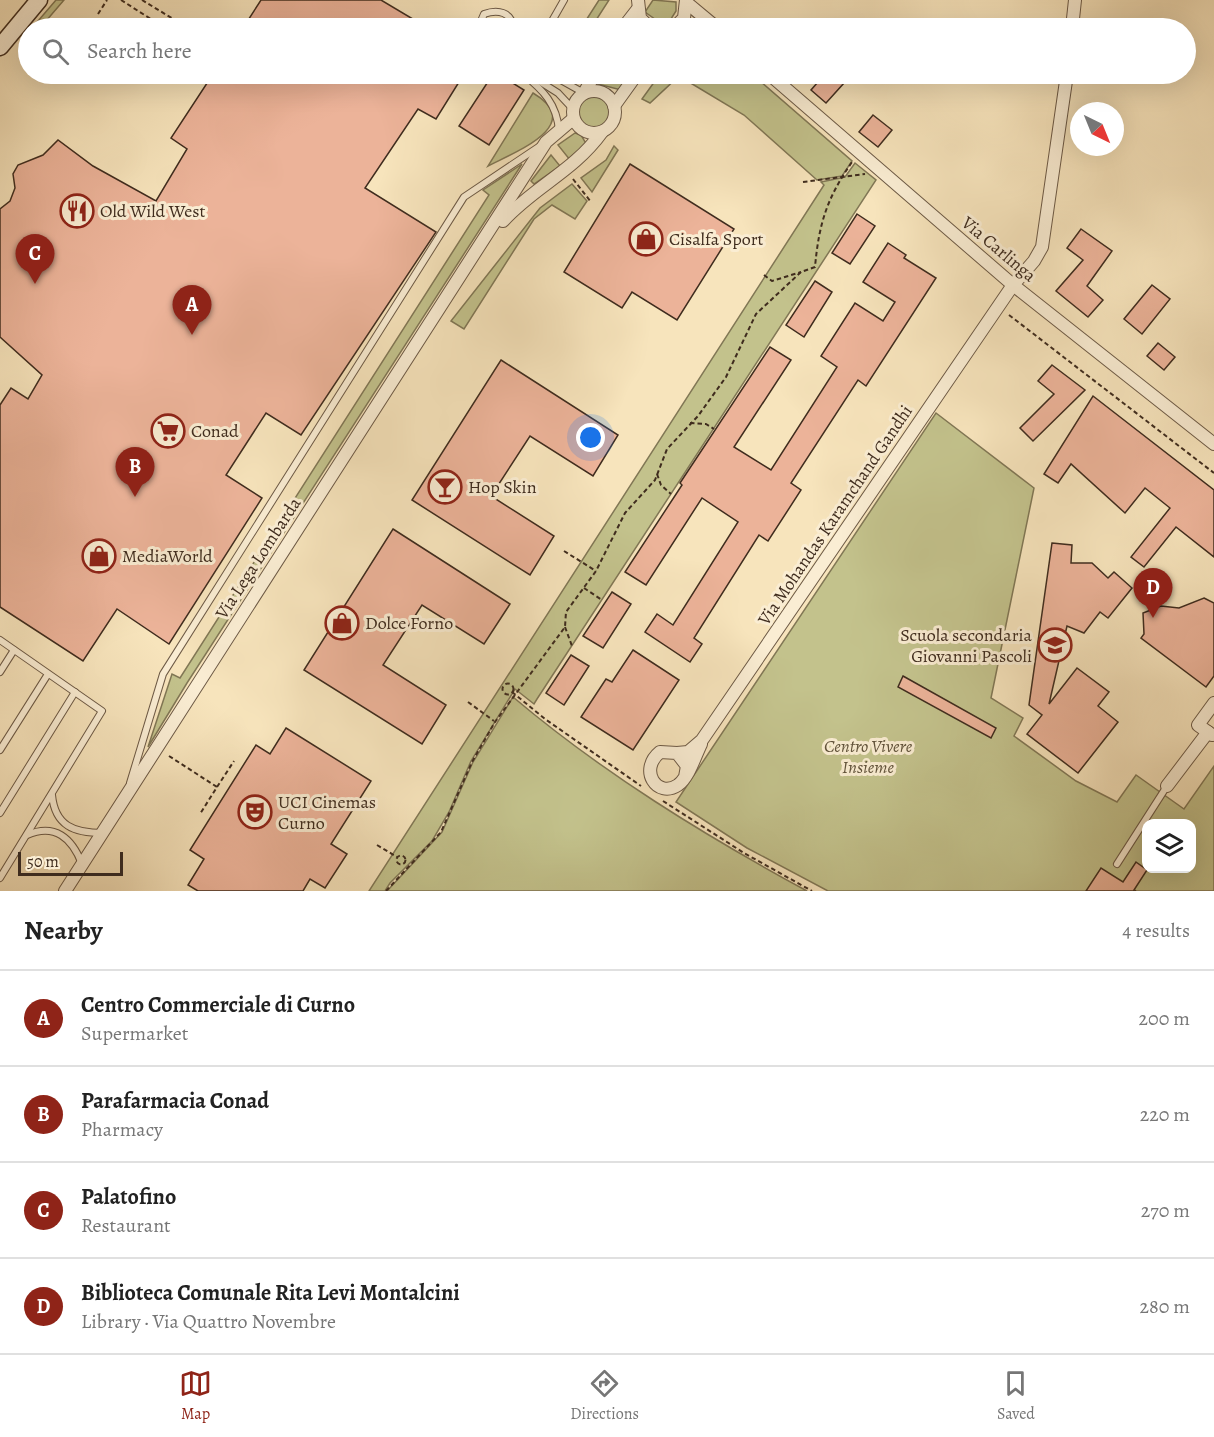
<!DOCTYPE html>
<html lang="en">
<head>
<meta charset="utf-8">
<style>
  :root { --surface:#fff; --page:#f6f6f6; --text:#222; --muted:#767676; --line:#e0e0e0; --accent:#8f2418 }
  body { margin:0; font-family:Alegreya,serif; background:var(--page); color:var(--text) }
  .controls { position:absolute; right:18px; bottom:18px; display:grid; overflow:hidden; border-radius:12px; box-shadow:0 6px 24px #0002 }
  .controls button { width:54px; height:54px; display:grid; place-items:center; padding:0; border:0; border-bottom:2px solid var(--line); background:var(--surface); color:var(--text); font:30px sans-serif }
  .compass { position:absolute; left:1070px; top:102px; width:54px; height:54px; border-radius:50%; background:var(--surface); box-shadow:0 6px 24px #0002; rotate:137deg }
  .scale { position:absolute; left:18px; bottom:15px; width:105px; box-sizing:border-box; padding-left:6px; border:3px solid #3f2c1e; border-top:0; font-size:16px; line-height:21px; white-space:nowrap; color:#3f2c1e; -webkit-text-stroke:4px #faedd3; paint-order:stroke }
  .you { position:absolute; left:591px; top:438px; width:21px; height:21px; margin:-15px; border:4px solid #fff; border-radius:50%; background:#1a73e8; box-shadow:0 0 0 9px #1a73e833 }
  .badge { display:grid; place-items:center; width:39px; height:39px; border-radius:50%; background:var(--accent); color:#fff; font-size:20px; font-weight:700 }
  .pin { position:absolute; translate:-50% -50px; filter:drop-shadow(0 2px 3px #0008) }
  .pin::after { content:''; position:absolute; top:32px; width:21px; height:18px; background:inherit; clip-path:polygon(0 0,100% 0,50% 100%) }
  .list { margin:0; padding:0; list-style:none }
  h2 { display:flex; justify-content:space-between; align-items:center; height:78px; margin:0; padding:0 24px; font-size:26px }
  h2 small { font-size:20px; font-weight:400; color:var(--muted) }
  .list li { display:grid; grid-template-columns:39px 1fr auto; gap:18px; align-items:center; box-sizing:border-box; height:96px; padding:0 24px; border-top:2px solid var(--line) }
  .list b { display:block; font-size:22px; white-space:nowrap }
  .list p { margin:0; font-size:20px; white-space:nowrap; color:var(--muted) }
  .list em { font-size:20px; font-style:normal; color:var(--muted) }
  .icon { flex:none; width:33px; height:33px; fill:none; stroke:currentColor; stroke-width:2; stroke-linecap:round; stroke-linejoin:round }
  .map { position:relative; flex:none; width:1214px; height:891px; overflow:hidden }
  .search { position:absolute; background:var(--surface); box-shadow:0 6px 24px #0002; left:18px; right:18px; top:18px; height:66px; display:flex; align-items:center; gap:15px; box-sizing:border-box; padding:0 21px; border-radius:33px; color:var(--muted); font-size:22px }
  .sheet { height:462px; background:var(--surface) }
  nav { display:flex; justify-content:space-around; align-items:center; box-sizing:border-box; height:84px; border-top:2px solid var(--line); background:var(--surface); font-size:16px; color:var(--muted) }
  nav a { display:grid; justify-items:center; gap:3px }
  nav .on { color:var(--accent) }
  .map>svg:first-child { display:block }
</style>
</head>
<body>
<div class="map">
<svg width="1214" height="891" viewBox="0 0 1214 891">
  <rect width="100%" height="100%" fill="#f7e4bc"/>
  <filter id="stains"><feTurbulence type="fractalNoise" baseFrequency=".00333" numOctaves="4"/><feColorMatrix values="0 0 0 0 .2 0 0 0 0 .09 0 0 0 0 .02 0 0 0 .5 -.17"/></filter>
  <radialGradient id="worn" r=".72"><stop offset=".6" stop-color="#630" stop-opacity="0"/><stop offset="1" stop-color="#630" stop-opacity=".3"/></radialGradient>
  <g fill="#c3c28c" stroke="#817755" stroke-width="1.5" fill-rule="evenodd">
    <path d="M56,0h8l-24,28h-8z"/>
    <path d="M599,0h10l-18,28h-10z"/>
    <path d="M653,0l23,2v9l-10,16 -21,-15z"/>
    <path d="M604,74h33l-16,16 -23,-6z"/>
    <path d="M660,74h92l100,87 -10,15 -25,4 -73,-65 -65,-39 -29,27 -8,-4z"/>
    <path d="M533,93c54,32 -18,59 -45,73z"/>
    <circle cx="594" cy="112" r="16"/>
    <path d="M575,133l6,2 6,10 -17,15 -12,-15z"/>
    <path d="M614,146l4,4 -26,42 -11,-14 25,-18z"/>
    <path d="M551,155l9,11 -26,18 -3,-3z"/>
    <path d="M855,163l21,17 -339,519 -3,5 -19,-15 -44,72 -22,51 -17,29 -42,42 -5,8h-16l455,-706 -3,-3 24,-5z"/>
    <path d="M522,164l-335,519 -39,64 24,-73 8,4 309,-483 -6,-5z"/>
    <path d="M572,184l15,17 -12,18 -23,-14 -18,14 -70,110 -13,-8 89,-113z"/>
    <path d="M936,413l98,75 -43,210 32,20 -9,18 62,45 41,21 19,-27 48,34 30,-43v125h-386l-81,-43 -71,-46zM1146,824h46v44h-46z"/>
    <path d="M513,697c90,76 191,138 294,194h-420l55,-59 31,-70z"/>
  </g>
  <g fill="#ecb399" stroke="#3f2c1e" stroke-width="1.5">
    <path d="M261,0h120l47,28h-185z"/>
    <path d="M213,74h251l-28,45 -18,-10 -53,79 71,44 -135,203 -35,-22 -40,62 36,23 -93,146 -52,-35 -34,52 -83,-54v-202l11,-17 17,11 14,-24 -42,-38v-128l10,-8 5,-13 -2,-14 5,-9 25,-10 15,-15 35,26 63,35 31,-52 -16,-11z"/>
    <path d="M493,74h5l26,16 -35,55 -30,-19z"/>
    <path d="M825,74h7l12,9 -18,20 -15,-13z"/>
    <path d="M873,115l19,15 -14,17 -19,-15z"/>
    <path d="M630,164l104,65 -57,91 -45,-28 -10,16 -58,-36z"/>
    <path d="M857,214l18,12 -25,38 -18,-11z"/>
    <path d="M1081,229l31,22 -25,35 16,14 -15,17 -32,-26 27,-31 -16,-12z"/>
    <path d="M888,243l18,12 -2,3 32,20 -70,108 -8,-6 -67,103 10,7 -33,51 -9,-6 -65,103 8,6 -12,18 -45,-30 12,-18 16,11 65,-103 -36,-24 -56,87 -21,-13 57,-87 -2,-2 90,-136 21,13 -57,87 37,23 66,-103 -16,-11 34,-53 28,18 12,-19 -32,-20z"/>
    <path d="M815,281l17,11 -28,45 -18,-12z"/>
    <path d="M1152,285l18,14 -28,35 -18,-15z"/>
    <path d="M1158,343l17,14 -11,13 -17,-14z"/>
    <path d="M501,360l117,75 -25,41 -63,-40 -39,60 63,40 -24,39 -118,-75z"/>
    <path d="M1052,365l33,25 -52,51 -13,-13 34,-34 -16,-13z"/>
    <path d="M1093,396l121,94v67l-38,-30 -32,40 -13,-10 39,-49 -25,-20 -20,25 -54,-49 -13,19 -14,-9z"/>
    <path d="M393,529l117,75 -26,40 -62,-39 -39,60 63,40 -24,39 -118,-74z"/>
    <path d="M1052,543l20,2 -1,18h21l16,15 6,-6 18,16 -24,30 -8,-6 -16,21 -17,-7 -18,78 28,-36 32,24 -11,14 20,16 -40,51 -51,-39 15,-19 -13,-10z"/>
    <path d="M612,592l19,12 -28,44 -20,-12z"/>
    <path d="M1204,598l10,5v73l-8,11 -65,-49 3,-4 -1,-21 18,-7 18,2z"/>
    <path d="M633,650l46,30 -46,70 -52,-33 25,-38 6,3z"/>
    <path d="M571,655l18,11 -25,39 -18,-12z"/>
    <path d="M903,676l93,52 -5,10 -93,-51z"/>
    <path d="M286,728l85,53 -40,63 16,10 -22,34 -15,-9 -7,12h-105l-10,-6 16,-26 -14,-9 66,-105 14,9z"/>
    <path d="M1136,862l11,8 -13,20 2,1h-50l15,-23 22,14z"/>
  </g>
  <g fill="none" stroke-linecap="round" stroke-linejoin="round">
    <g stroke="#6d5a46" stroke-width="8">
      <g id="lane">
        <path d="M512,22l12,6"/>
        <path d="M478,28l6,-14c14,-5 28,-2 29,14"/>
        <path d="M548,28l16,-28"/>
        <path d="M523,74c20,16 34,30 36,57"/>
        <path d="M528,74l30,19 14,15"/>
        <path d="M550,74l34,19"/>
        <path d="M0,640l102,71 -102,167"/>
        <path d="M0,672l14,-22"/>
        <path d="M0,750l48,-76"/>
        <path d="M130,783l33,-109 301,-477 76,-51"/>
        <path d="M52,795c3,31 22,38 51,38"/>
        <path d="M0,813l75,-121"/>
        <path d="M27,835c28,-12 45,3 55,29"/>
        <path d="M1117,864l50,-78"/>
      </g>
    </g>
    <g stroke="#6d5a46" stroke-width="14">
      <g id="street">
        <path d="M638,0l2,18 10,10"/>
        <path d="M687,3l30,25"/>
        <path d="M623,28l14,-18"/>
        <path d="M674,28l10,-10 2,-18"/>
        <path d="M1072,28l3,-28"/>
        <path d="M769,74l244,211 201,159"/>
        <circle cx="594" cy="112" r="21"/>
        <path d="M584,93l11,-19"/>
        <path d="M614,106l23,-32"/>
        <path d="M503,221c32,-35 70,-49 99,-89"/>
        <path d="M1212,735l-14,-10 16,-22"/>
        <path d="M677,753l11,-1 14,-12 311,-455 21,-24 8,-14 25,-173"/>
        <path d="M685,777l2,-11 -10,-13 -17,-1c-22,18 -3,47 18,33 11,-8 17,-29 23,-41"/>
        <path d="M1167,786l41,-54"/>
        <path d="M65,891l481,-749 27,-23"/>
      </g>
    </g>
    <g stroke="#3f2c1e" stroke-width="19">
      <path id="secondary" d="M0,47l39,-47"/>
    </g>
    <g stroke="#3f2c1e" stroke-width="2" stroke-dasharray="4.5 3" stroke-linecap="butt">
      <path d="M121,0l44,28"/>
      <path d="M142,0l46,28"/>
      <path d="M98,14l9,-14"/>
      <path d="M573,179l18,23"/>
      <path d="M803,182l62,-8"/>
      <path d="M764,275l8,6 29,-9"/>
      <path d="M1009,315l205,158"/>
      <path d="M690,423l16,1 8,5"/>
      <path d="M657,474l4,11 10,9"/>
      <path d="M564,551l32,20"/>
      <path d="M584,588l18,12"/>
      <path d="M565,627l7,19"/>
      <circle cx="508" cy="689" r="5.5"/>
      <path d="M512,692l33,27 96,67"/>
      <path d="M468,702l26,19"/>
      <path d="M169,756l48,31 -17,27"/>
      <path d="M217,787l17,-26"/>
      <path d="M663,801l81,52 68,38"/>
      <path d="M377,845l20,12"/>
      <circle cx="401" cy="860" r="4.5"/>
      <path d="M386,891l55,-59 31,-70 23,-40 70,-95 1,-15 30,-41 29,-58 30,-33 12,-31 31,-33 28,-39 30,-63 45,-42 14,-5c4,-44 12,-69 37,-105"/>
    </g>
    <use href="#lane" stroke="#faedd3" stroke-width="6"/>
    <use href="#street" stroke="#faedd3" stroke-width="12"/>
    <use href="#secondary" stroke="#faedd3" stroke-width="16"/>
  </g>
  <defs>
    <g id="restaurant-ring" transform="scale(1.725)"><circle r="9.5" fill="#faedd3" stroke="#8f2418" stroke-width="1.5"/><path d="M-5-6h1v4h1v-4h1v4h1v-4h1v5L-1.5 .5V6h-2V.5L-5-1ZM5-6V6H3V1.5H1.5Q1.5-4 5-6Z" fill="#8f2418"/></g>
    <g id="shop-ring" transform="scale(1.725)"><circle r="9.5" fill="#faedd3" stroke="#8f2418" stroke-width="1.5"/><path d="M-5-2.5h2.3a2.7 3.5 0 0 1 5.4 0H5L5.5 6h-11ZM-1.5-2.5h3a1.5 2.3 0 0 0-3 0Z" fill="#8f2418"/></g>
    <g id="supermarket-ring" transform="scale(1.725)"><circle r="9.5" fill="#faedd3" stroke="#8f2418" stroke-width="1.5"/><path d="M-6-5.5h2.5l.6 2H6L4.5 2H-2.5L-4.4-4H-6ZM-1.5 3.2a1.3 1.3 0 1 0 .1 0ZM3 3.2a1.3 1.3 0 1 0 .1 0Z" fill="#8f2418"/></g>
    <g id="bar-ring" transform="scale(1.725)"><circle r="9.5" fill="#faedd3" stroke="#8f2418" stroke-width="1.5"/><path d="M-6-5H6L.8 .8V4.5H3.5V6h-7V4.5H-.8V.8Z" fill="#8f2418"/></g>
    <g id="school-ring" transform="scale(1.725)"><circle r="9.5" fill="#faedd3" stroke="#8f2418" stroke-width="1.5"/><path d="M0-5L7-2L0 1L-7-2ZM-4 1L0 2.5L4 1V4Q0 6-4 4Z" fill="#8f2418"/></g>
    <g id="theatre-ring" transform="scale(1.725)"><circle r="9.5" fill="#faedd3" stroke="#8f2418" stroke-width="1.5"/><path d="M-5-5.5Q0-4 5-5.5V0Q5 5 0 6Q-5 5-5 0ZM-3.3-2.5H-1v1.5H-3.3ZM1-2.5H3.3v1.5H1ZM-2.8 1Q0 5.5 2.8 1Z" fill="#8f2418"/></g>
  </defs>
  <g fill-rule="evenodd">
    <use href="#restaurant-ring" x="77" y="211"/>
    <use href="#shop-ring" x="646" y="239"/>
    <use href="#supermarket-ring" x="168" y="431"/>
    <use href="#bar-ring" x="445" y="487"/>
    <use href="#shop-ring" x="99" y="556"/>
    <use href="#shop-ring" x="342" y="623"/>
    <use href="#school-ring" x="1055" y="645"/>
    <use href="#theatre-ring" x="255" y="812"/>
  </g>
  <g text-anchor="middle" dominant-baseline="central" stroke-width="6" stroke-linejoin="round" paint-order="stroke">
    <g font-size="18" fill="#3f2c1e" stroke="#faedd3" text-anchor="start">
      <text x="100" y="211">Old Wild West</text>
      <text x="669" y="239">Cisalfa Sport</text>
      <text x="191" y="431">Conad</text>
      <text x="468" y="487">Hop Skin</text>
      <text x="122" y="556">MediaWorld</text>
      <text x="365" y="623">Dolce Forno</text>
      <text x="1032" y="635" text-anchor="end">Scuola secondaria<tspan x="1032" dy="21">Giovanni Pascoli</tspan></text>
      <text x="278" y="802">UCI Cinemas<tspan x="278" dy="21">Curno</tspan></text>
    </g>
    <g font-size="18" fill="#3f2c1e" stroke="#faedd3">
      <text transform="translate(999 249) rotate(40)">Via Carlinga</text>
      <text transform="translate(835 515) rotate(-56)">Via Mohandas Karamchand Gandhi</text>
      <text transform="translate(258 558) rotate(-57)">Via Lega Lombarda</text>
    </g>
    <g font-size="18" font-style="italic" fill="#60523a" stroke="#faedd3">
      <text x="868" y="746">Centro Vivere<tspan x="868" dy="21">Insieme</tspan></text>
    </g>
  </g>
  <rect width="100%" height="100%" filter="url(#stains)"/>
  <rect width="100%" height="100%" fill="url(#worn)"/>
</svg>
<div class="controls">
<button><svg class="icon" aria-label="layers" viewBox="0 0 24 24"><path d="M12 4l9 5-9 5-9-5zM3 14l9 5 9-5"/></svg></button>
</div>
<svg class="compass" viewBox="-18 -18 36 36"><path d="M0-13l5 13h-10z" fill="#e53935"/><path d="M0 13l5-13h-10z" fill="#767676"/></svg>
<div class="scale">50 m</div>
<div class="you"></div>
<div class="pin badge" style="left:192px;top:335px">A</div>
<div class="pin badge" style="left:135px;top:497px">B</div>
<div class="pin badge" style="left:35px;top:284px">C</div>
<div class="pin badge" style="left:1153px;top:618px">D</div>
<div class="search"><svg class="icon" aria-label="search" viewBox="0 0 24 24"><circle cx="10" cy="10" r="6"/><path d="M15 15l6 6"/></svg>Search here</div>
</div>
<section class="sheet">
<h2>Nearby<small>4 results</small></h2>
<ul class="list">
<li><span class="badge">A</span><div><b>Centro Commerciale di Curno</b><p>Supermarket</p></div><em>200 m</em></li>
<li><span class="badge">B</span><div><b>Parafarmacia Conad</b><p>Pharmacy</p></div><em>220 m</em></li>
<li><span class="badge">C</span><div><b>Palatofino</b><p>Restaurant</p></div><em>270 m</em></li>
<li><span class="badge">D</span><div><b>Biblioteca Comunale Rita Levi Montalcini</b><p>Library · Via Quattro Novembre</p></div><em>280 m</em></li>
</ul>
</section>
<nav>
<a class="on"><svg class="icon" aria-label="map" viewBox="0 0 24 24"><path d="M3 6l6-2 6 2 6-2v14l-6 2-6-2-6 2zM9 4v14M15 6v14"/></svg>Map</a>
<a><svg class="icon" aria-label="directions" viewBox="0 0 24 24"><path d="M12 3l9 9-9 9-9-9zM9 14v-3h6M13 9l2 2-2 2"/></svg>Directions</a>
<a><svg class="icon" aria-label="saved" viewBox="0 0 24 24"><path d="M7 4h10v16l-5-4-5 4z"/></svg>Saved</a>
</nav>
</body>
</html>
